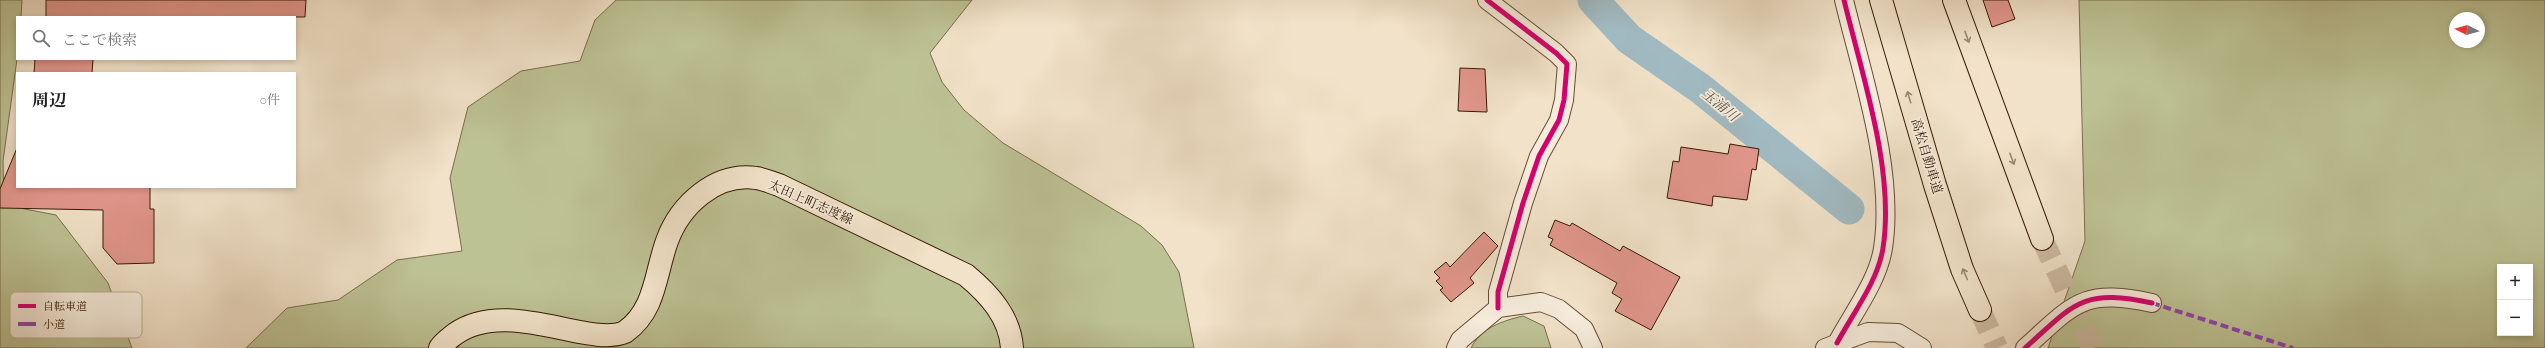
<!DOCTYPE html>
<html lang="ja">
<head>
<meta charset="utf-8">
<style>
  :root { --surface:#fff; --page:#f2f2f2; --text:#222; --muted:#767676; --line:#e0e0e0 }
  body { margin:0; font-family:"IM FELL French Canon","Noto Serif JP",serif; background:var(--page); color:var(--text) }
  .controls { position:absolute; right:12px; bottom:12px; display:grid; overflow:hidden; border-radius:0px; box-shadow:0 2px 6px #0003 }
  .controls button { width:36px; height:36px; display:grid; place-items:center; padding:0; border:0; border-bottom:1px solid var(--line); background:var(--surface); color:var(--text); font:20px sans-serif }
  .compass { position:absolute; left:2449px; top:12px; width:36px; height:36px; border-radius:50%; background:var(--surface); box-shadow:0 2px 6px #0003; rotate:275deg }
  .list { margin:0; padding:0; list-style:none }
  h2 { display:flex; justify-content:space-between; align-items:center; height:52px; margin:0; padding:0 16px; font-size:17px }
  h2 small { font-size:13px; font-weight:400; color:var(--muted) }
  .icon { flex:none; width:22px; height:22px; fill:none; stroke:currentColor; stroke-width:2; stroke-linecap:round; stroke-linejoin:round }
  .map { position:relative; flex:none; width:2545px; height:348px; overflow:hidden }
  .search { position:absolute; background:var(--surface); box-shadow:0 2px 6px #0003; left:16px; top:16px; width:280px; height:44px; display:flex; align-items:center; gap:10px; box-sizing:border-box; padding:0 14px; border-radius:0px; color:var(--muted); font-size:15px }
  .panel { position:absolute; background:var(--surface); box-shadow:0 2px 6px #0003; left:16px; top:72px; width:280px; height:116px; border-radius:0px }
  .map>svg:first-child { display:block }
</style>
</head>
<body>
<div class="map">
<svg width="2545" height="348" viewBox="0 0 2545 348">
  <rect width="100%" height="100%" fill="#f1e2c9"/>
  <filter id="stains"><feTurbulence type="fractalNoise" baseFrequency=".005" numOctaves="4"/><feColorMatrix values="0 0 0 0 .2 0 0 0 0 .09 0 0 0 0 .02 0 0 0 .5 -.17"/></filter>
  <radialGradient id="worn" r=".72"><stop offset=".6" stop-color="#630" stop-opacity="0"/><stop offset="1" stop-color="#630" stop-opacity=".3"/></radialGradient>
  <g fill="#bdc294" stroke="#7a6e4b" fill-rule="evenodd">
    <path d="M0,0h22l-1,17h-4v42l-14,102 1,44 52,10 52,68 24,65h-132z"/>
    <path d="M616,0h356l-42,53 12,29 22,28 39,33 138,83 21,19 17,27 15,76h-948l41,-40 51,-8 59,-40 65,-9 -12,-73 18,-71 53,-36 59,-10 15,-41z"/>
    <path d="M2079,0h466v348h-497l37,-107zM2455,18h24v24h-24zM2500,267h30v66h-30z"/>
    <path d="M1523,316l21,10 7,22h-80c10,-20 31,-27 52,-32z"/>
  </g>
  <g fill="none" stroke-linecap="round" stroke-linejoin="round">
    <path stroke="#a1bac2" stroke-width="31" d="M1593,0l36,39 72,50 148,120"/>
  </g>
  <g fill="#e2978d" stroke="#361a02">
    <path d="M46,0h260l-1,17h-259z"/>
    <path d="M1983,0h25l7,19 -23,8z"/>
    <path d="M35,59h58l-1,14h-58z"/>
    <path d="M1460,68l25,1 2,43 -29,-1z"/>
    <path d="M1730,144l29,5 -3,21 -4,-1 -5,31 -34,-4 -1,10 -45,-8 6,-37 6,1 2,-15 47,7z"/>
    <path d="M17,148v39h133v22h4v54l-37,1 -14,-16v-38l-103,-2v-19z"/>
    <path d="M1555,220l15,6 2,-3 48,28 3,-5 57,31 -29,53 -36,-19 7,-12 -10,-6 5,-10 -67,-38 3,-6 -5,-2z"/>
    <path d="M1484,232l14,14 -28,32 4,5 -23,19 -11,-12 3,-2 -7,-7 4,-3 -6,-6 12,-10 4,5z"/>
  </g>
  <g fill="none" stroke-linecap="round" stroke-linejoin="round">
    <g stroke="#ccbaa1" stroke-width="22" stroke-dasharray="22 11" stroke-linecap="butt">
      <path d="M2042,239l51,109"/>
      <path d="M1980,310l17,38"/>
    </g>
    <g stroke="#654c34" stroke-width="20">
      <g id="minor">
        <path d="M1487,0l69,53 11,11 -3,36 -5,20 -20,36 -16,47 -25,89v16"/>
        <path d="M1837,343c16,-30 41,-62 46,-95 12,-77 -21,-173 -39,-248"/>
        <path d="M1456,348l4,-8 38,-32 43,-6 18,7 25,20 9,19"/>
        <path d="M1825,348l43,-16 30,1 24,15"/>
        <path d="M2025,348c49,-44 57,-60 127,-45"/>
      </g>
    </g>
    <g stroke="#361a02" stroke-width="24">
      <path id="major" d="M440,348c4,-6 10,-10 15,-14 52,-37 134,14 170,-2 31,-22 30,-58 42,-91 13,-36 49,-69 89,-63 8,1 16,5 23,7l187,90c23,19 44,42 46,73"/>
    </g>
    <g stroke="#361a02" stroke-width="24">
      <g id="highway">
        <path d="M1881,0l54,185 27,84 18,41"/>
        <path d="M1954,0l88,239"/>
      </g>
    </g>
    <use href="#minor" stroke="#f6ecdc" stroke-width="18"/>
    <use href="#major" stroke="#f1e2c9" stroke-width="22"/>
    <use href="#highway" stroke="#f1e2c9" stroke-width="22"/>
    <path stroke="#8e44ad" stroke-width="4" stroke-dasharray="8 4" stroke-linecap="butt" d="M2152,303l141,45"/>
    <g stroke="#f6ecdc" stroke-width="8">
      <g id="cycleway">
        <path d="M1487,0l69,53 11,11 -3,36 -5,20 -20,36 -16,47 -25,89v16"/>
        <path d="M1837,343c16,-30 41,-62 46,-95 12,-77 -21,-173 -39,-248"/>
        <path d="M2025,348c49,-44 57,-60 127,-45"/>
      </g>
    </g>
    <use href="#cycleway" stroke="#d6006c" stroke-width="5"/>
  </g>
  <defs><path id="oneway-shaft" d="M-6 0H5M1.5-3L5.5 0L1.5 3" fill="none" stroke-width="1.6" stroke-linecap="round" stroke-linejoin="round"/></defs>
  <g stroke="#9d886f">
    <use href="#oneway-shaft" transform="translate(1967 37) rotate(70)"/>
    <use href="#oneway-shaft" transform="translate(1909 97) rotate(-107)"/>
    <use href="#oneway-shaft" transform="translate(2012 159) rotate(70)"/>
    <use href="#oneway-shaft" transform="translate(1965 274) rotate(-113)"/>
  </g>
  <g text-anchor="middle" dominant-baseline="central" stroke-width="3.5" stroke-linejoin="round" paint-order="stroke">
    <g font-size="13" fill="#361a02" stroke="#f6ecdc">
      <text transform="translate(1927 156) rotate(73)">高松自動車道</text>
      <text transform="translate(811 202) rotate(24)">太田上町志度線</text>
    </g>
    <g font-size="14" font-style="italic" fill="#5b5245" stroke="#f6ecdc">
      <text transform="translate(1720 105) rotate(39)">玉浦川</text>
    </g>
  </g>
  <rect x="10" y="292" width="132" height="46" rx="6" fill="#f6ecdc" stroke="#bcad9b" stroke-width="1"/>
  <rect x="18" y="304" width="18" height="4" fill="#d6006c"/>
  <rect x="18" y="322" width="18" height="4" fill="#8e44ad"/>
  <g font-size="11" fill="#361a02">
    <text x="43" y="310">自転車道</text>
    <text x="43" y="328">小道</text>
  </g>
  <rect width="100%" height="100%" filter="url(#stains)"/>
  <rect width="100%" height="100%" fill="url(#worn)"/>
</svg>
<div class="controls">
<button>+</button>
<button>−</button>
</div>
<svg class="compass" viewBox="-18 -18 36 36"><path d="M0-13l5 13h-10z" fill="#e53935"/><path d="M0 13l5-13h-10z" fill="#767676"/></svg>
<div class="search"><svg class="icon" aria-label="search" viewBox="0 0 24 24"><circle cx="10" cy="10" r="6"/><path d="M15 15l6 6"/></svg>ここで検索</div>
<section class="panel">
<h2>周辺<small>0件</small></h2>
<ul class="list">
</ul>
</section>
</div>
</body>
</html>
